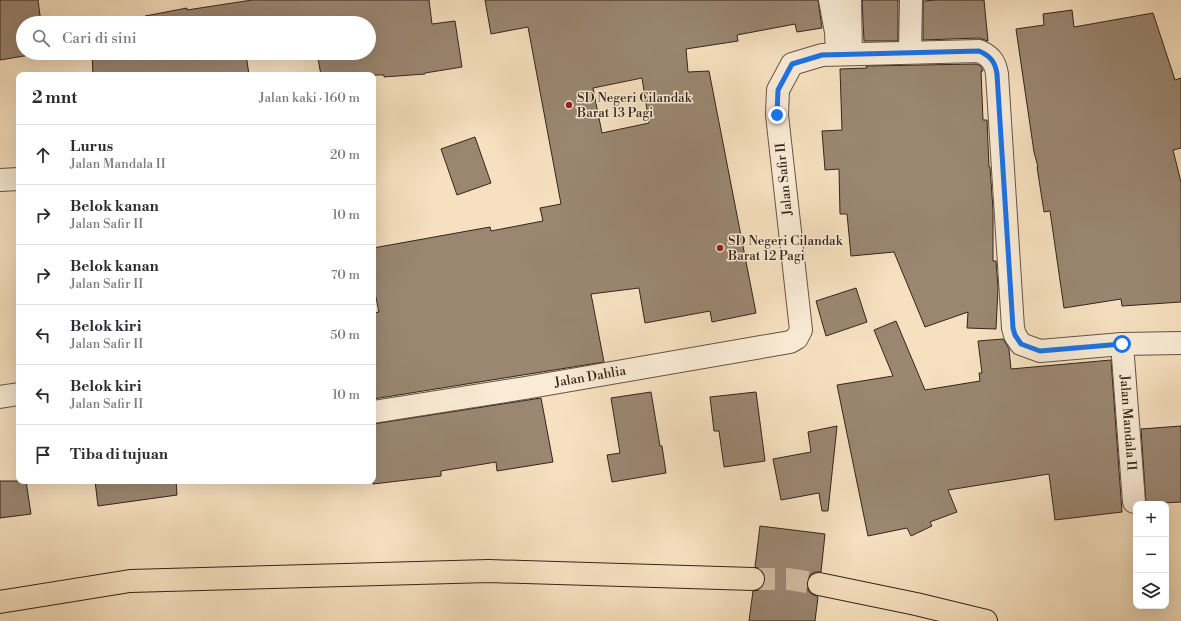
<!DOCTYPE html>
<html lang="id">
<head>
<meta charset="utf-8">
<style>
  :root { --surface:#fff; --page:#f7f7f7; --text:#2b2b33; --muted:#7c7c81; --line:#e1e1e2 }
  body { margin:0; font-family:"Libre Bodoni",serif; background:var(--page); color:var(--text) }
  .controls { position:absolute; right:12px; bottom:12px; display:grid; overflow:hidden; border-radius:8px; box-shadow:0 4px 16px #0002 }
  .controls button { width:36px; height:36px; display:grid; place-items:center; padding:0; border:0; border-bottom:1px solid var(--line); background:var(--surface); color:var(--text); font:20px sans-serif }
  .stop { position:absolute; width:12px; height:12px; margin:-9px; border:3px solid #1a73e8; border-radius:50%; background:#fff }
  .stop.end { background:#1a73e8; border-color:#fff; box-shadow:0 1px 4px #0008 }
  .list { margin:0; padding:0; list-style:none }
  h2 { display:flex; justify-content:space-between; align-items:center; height:52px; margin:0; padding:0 16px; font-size:17px }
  h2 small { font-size:13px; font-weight:400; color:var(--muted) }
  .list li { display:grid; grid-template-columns:26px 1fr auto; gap:12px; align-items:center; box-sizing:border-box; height:60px; padding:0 16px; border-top:1px solid var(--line) }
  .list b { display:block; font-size:15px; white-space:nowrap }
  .list p { margin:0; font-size:13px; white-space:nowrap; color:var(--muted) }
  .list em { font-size:13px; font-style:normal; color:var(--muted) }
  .icon { flex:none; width:22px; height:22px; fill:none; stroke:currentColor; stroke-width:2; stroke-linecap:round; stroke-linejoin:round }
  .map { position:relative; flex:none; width:1181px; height:621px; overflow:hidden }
  .search { position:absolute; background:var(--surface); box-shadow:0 4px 16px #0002; left:16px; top:16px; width:360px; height:44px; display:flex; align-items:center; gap:10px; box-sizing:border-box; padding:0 14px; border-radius:22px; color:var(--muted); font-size:15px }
  .panel { position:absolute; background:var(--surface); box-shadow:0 4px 16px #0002; left:16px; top:72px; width:360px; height:412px; border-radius:8px }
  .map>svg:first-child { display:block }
</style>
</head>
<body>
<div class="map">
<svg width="1181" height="621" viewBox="0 0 1181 621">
  <rect width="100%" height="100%" fill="#f6e0bf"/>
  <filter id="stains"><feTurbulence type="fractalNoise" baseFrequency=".005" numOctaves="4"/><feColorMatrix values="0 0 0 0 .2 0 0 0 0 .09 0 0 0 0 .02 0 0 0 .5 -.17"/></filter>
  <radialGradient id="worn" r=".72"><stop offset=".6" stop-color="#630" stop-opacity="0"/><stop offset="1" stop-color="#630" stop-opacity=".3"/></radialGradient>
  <g fill="#9a8671" stroke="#36241c" fill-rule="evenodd">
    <path d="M0,0h38l3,23h-18v30h19l-42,7z"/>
    <path d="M252,0h177l3,24 23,-3 7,46 -37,6v1l-41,3v-2h-63l-4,-22h52v-30h-222l-2,-7 42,-8v2z"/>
    <path d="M485,0h333l4,28 -25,4 -2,-8 -58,11 1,6 -52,8 2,23 21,-1 47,242 -44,9 -2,-11 -65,12 -6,-35 -48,6 13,68 -231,37v-86l6,-1 -6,-29v-35l117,-21 1,4 52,-10 -3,-13 21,-4 -33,-177 -37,7zM642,78l7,45 -47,10 -9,-45z"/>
    <path d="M862,0h36v41h-34z"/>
    <path d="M937,0h47l4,41 -9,-3 -56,2v-39z"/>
    <path d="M1072,10l2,17 79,-14 22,67 6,-2v70l-8,2 8,32v120l-59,4 -1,-7 -57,9 -14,-97 -6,1 -7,-45h1l-4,-15 -18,-123 28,-4 -1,-11z"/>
    <path d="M92,53h164l-10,1 3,21h-156z"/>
    <path d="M976,64l5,2 2,5h-2l2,49h4l2,47h1l3,43v51h3l2,27 -2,41 -29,-1 1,-16 -43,15 -31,-75 -43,4 -4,-42h-7l-1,-45 -14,1 -3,-39 20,-1 -2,-61 27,-1 -1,-2z"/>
    <path d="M475,137l16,46 -34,12 -16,-46z"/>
    <path d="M856,288l11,34 -41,14 -10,-35z"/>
    <path d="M896,321l29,69 55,-9 -1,-8h3l-4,-32 25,-2 6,10 2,20 100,-9 11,152 -67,8 -6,-46 -101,16 9,22 -27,10 2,4 -21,10 -4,-8 -39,8 -31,-151 56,-9 -19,-46z"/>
    <path d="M651,392l9,54h2l4,27 -54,9 -5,-27 13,-2 -9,-55z"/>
    <path d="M756,392l9,69 -41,6 -5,-36h-5l-4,-34z"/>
    <path d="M541,398l12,64 -56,9 -1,-9 -55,9v5l-68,8v-60z"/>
    <path d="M837,426l-9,85h-6l-3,-18 -38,7 -8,-41 38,-7 -3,-20z"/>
    <path d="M1181,426v76l-35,2 -5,-75z"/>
    <path d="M0,481h26l5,33 -31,4z"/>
    <path d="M95,481h81l1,14 -79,11z"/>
    <path d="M760,526l65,8 -4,38h-6l-5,3 -3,7v6l3,5 8,4 -3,24h-66l4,-30 6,-1 5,-5 1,-5 -1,-7 -4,-4 -5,-2z"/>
  </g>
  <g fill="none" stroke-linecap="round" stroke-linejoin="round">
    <path stroke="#d0ba9e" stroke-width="22" stroke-dasharray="22 11" stroke-linecap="butt" d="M753,579h35l31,5"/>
    <g stroke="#665345" stroke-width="24">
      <g id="street">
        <path d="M830,0l6,32 1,22"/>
        <path d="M850,0l1,53"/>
        <path d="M910,52l1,-52"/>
        <path d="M0,180l19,-1"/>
        <path id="s1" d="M1122,344l12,158"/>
        <path d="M0,397l19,-3"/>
        <path id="s2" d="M373,412l152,-24 265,-46 7,-4 4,-8 -24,-215 1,-25 14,-26 30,-9 157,-4c11,5 16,10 18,23l16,254 2,7 6,9 19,7 82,-7 59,-1"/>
      </g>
    </g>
    <g stroke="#36241c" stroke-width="24">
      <g id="highway">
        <path d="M819,584l97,20 70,17"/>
        <path d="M0,602l130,-21 359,-10 264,8"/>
      </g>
    </g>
    <use href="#street" stroke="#f9ebd5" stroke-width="22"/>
    <use href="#highway" stroke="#f6e0bf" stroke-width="22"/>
  </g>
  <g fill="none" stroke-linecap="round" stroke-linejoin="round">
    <path stroke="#1a73e8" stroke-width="5" d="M777,115l1,-25 14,-26 30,-9 157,-4c11,5 16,10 18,23l16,254 2,7 6,9 19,7 82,-7"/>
  </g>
  <g fill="#8f2418" stroke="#f9ebd5" stroke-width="1.5">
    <circle cx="569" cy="105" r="4"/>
    <circle cx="720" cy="248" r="4"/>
  </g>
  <g text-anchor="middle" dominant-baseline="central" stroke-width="3" stroke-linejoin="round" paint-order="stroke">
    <g font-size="13" fill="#36241c" stroke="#f9ebd5" text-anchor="start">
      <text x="577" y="98">SD Negeri Cilandak<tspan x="577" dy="15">Barat 13 Pagi</tspan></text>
      <text x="728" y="241">SD Negeri Cilandak<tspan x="728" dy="15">Barat 12 Pagi</tspan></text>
    </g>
    <g font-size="13" fill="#36241c" stroke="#f9ebd5">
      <text transform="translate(784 179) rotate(-96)">Jalan Safir II</text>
      <text stroke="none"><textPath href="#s2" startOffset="220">Jalan Dahlia</textPath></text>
      <text stroke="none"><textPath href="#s1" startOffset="79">Jalan Mandala II</textPath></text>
    </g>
  </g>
  <rect width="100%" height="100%" filter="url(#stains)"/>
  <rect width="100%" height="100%" fill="url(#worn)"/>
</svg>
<div class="controls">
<button>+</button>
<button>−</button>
<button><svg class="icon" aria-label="layers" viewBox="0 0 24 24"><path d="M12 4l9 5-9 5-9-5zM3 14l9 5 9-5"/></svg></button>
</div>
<div class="stop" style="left:1122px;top:344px"></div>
<div class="stop end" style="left:777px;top:115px"></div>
<div class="search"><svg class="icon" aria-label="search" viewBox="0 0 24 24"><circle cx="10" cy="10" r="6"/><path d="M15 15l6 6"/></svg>Cari di sini</div>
<section class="panel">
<h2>2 mnt<small>Jalan kaki · 160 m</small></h2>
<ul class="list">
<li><svg class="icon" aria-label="ahead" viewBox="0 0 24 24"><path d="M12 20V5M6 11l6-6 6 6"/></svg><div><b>Lurus</b><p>Jalan Mandala II</p></div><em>20 m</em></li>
<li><svg class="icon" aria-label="right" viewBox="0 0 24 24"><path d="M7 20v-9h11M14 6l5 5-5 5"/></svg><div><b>Belok kanan</b><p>Jalan Safir II</p></div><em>10 m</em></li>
<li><svg class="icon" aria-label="right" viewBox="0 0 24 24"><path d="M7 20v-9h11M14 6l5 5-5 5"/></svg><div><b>Belok kanan</b><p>Jalan Safir II</p></div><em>70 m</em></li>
<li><svg class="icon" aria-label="left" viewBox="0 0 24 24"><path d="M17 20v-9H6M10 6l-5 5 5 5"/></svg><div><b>Belok kiri</b><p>Jalan Safir II</p></div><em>50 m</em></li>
<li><svg class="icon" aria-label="left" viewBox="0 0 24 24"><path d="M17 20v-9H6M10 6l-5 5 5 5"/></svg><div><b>Belok kiri</b><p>Jalan Safir II</p></div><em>10 m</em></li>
<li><svg class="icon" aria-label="arrive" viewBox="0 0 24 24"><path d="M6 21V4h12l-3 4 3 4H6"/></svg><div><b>Tiba di tujuan</b></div></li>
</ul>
</section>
</div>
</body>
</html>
